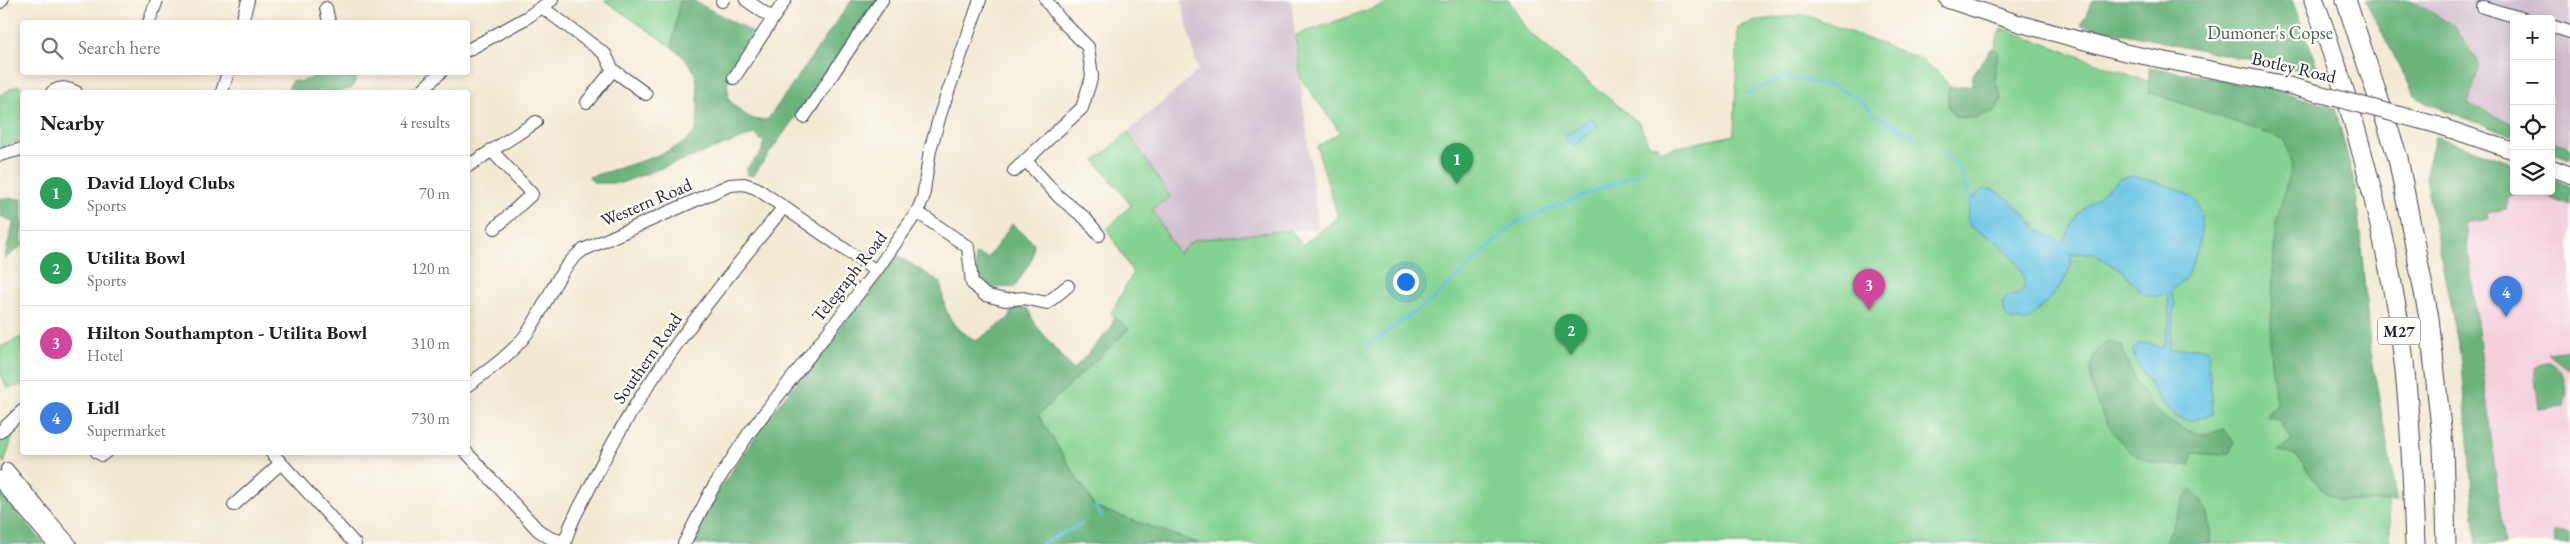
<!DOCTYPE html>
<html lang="en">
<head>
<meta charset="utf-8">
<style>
  :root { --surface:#fff; --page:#f2f2f2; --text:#202124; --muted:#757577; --line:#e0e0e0; --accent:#7c3aed }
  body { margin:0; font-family:"EB Garamond",serif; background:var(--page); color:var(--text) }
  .controls { position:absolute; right:15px; top:15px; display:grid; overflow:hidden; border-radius:5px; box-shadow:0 2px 8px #0003 }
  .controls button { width:45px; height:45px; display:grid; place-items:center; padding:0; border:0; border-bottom:1px solid var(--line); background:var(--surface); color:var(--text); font:25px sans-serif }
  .you { position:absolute; left:1405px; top:281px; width:18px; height:18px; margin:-12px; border:4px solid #fff; border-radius:50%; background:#1a73e8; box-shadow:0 0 0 8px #1a73e833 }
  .badge { display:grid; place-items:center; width:32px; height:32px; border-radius:50%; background:var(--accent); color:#fff; font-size:16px; font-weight:700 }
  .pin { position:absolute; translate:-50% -41px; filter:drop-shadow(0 1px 2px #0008) }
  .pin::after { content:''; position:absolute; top:26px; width:18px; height:15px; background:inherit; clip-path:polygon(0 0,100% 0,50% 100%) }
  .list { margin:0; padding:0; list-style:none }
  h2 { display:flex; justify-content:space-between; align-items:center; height:65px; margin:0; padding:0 20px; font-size:21px }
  h2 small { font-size:16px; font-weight:400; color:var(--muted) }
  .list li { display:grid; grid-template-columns:32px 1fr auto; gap:15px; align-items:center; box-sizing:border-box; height:75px; padding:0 20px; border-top:1px solid var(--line) }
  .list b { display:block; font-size:19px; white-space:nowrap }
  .list p { margin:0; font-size:16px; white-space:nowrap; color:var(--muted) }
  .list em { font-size:16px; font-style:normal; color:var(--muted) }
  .icon { flex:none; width:28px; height:28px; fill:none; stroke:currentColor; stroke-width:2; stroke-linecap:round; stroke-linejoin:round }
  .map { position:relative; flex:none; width:2570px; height:544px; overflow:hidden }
  .search { position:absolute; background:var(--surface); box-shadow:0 2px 8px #0003; left:20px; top:20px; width:450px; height:55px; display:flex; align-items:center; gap:12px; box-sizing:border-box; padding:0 18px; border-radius:5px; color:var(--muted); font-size:19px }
  .panel { position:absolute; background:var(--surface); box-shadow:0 2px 8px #0003; left:20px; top:90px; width:450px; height:365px; border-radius:5px }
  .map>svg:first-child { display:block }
</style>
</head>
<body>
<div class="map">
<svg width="2570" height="544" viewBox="0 0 2570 544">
  <rect width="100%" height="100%" fill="#fdfcf7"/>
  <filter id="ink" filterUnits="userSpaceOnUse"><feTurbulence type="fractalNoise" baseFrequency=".02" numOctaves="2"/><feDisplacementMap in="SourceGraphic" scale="10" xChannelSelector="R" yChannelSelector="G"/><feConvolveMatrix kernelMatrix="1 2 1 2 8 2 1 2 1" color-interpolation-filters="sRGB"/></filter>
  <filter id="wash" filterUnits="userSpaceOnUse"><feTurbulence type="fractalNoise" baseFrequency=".0096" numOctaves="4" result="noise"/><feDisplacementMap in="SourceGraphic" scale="20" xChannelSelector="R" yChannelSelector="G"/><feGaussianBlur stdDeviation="1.12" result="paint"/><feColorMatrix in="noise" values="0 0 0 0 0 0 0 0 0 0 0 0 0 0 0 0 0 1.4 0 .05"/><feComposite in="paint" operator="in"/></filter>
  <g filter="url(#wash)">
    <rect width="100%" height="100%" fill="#f3e9d2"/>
    <path fill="#f4cfde" d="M2518,191h16l36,15v328l-17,-2 1,12h-50l-39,-322 23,-3v-7z"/>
    <g fill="#d0bdce">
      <path d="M1181,0h110l27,228 -124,12 -16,14 -27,-45 19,-12 -42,-65 70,-61z"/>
      <path d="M2411,0h159v148l-19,-8v-121h-37v105l-46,-20 12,-40 -26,-38z"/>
    </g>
    <g fill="#84d291" stroke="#537a66">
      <path d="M604,0h76l-8,47z"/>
      <path d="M1397,0h112l18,31 112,92 10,22 10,1 1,5 74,-16 4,-108 21,-7 46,-5 116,44 18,14 23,28 26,-36 13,-37 307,112 79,348 4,56h-1191l-105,-37 -57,-92 90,-86 -17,-15 22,-41 -26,-44 24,-24 -36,-44 33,-29 42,65 -18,12 26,45 16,-14 97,-10 11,15 36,-28 -21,-70 23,-15 -39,-53 -5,-44z"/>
      <path d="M18,85l10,7h-6v48l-22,7v-52z"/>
      <path d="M21,337l1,48 -15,3 -7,-17v-24z"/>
      <path d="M14,425l2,2 -12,36 -4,-6v-17z"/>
    </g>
    <g fill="#6bb47b" stroke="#466b5b">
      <path d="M680,0h12l69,37 -27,41 -7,3 2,19c11,10 22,24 39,19l84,-119h27l-126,176 -5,-1 -2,-6 15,-16 3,-11 -10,-8 -133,49h-27l-5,-6c25,-8 92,-24 105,-44 5,-9 4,-24 4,-34 -1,-30 -4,-32 -26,-52z"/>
      <path d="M2093,0h199l28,74 -239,-49z"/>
      <path d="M2365,0h46l43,26 26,38 -12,40 46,20v13l-90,-35 -10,-8z"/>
      <path d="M1992,48l6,3 -3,30 7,18 -7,12 -21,7 -19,-1 -7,-12v-16l24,-4v-9z"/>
      <path d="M2149,67l124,22 62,19 21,81 14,158 27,155 -57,-1 -19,-12 -23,-32 -20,-7 14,-10 -14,-20 -11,-4 9,-13 -6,-51 5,-125 17,-64 -8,-24 -135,-47z"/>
      <path d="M315,73v-1l47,1 -5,3 -5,12 -12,4h-53l5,-12 9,2 11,-4z"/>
      <path d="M2435,136l79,28v27h4l-10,8 -2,10 -18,3 1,7 -24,4 39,321h-28l-14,-181 -37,-184z"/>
      <path d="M2551,140l19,8v11l-19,-7z"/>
      <path d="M2551,179l19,7v20l-36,-15h17z"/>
      <path d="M0,198l22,1v47l-18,13 9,-35 -1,-3 -12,-5z"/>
      <path d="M1012,224l22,19 -2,16 -17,28 -28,1 -9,-8 -3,-26 13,4z"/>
      <path d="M897,255l44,28c4,32 7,40 35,58l33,-23 3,-10h15l8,16 38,46 38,-42 3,-12 15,13 -91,86 57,92 105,37h-506l14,-38 60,-88z"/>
      <path d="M2108,341l14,5c10,38 35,81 79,88 6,1 16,-3 22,-5l11,12 -4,12 -10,2 -27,-2 -3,12c-18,2 -41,0 -56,-11 -23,-17 -52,-66 -41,-95 2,-7 10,-13 15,-18z"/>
      <path d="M2570,350v21l-23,-18z"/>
      <path d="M2545,362h5c17,11 19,25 14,44l-25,3 -5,-40z"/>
      <path d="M2191,489c17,16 21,32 19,55h-47c12,-18 16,-39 28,-55z"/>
      <path d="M0,493l45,51h-45z"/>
      <path d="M2553,532l17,2v10h-16z"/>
    </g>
    <g fill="#65c2e3" stroke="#44728f">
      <path d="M1591,117l7,10 -26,20 -8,-10z"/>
      <path d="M2134,176c17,6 43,9 57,21 20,16 7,55 -2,75 -3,7 -12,14 -18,20l4,11 -6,47 30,-3 9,3 5,64c-10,3 -24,9 -34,4 -15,-8 -43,-52 -46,-67l5,-7 10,-1 15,5 7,-30 -2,-24 -13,3 -13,-3 -17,-21 -33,-20 -21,1c6,21 -30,54 -45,68l-16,-2 -5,-7 -2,-11 5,-5 12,-3 5,-8c-4,-31 -29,-47 -55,-59l-3,-9 3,-16 11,-12 11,-1 17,10 31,32 22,12 17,-30 40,-34z"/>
    </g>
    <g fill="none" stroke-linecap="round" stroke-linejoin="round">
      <g stroke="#65c2e3" stroke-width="3">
        <path d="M1747,94l37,-17 50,10 24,11 18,17 42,24"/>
        <path d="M1941,152l17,16 13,32"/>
        <path d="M1368,345l69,-49 78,-73 129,-52"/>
        <path d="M1095,507l6,9"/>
        <path d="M1041,544l41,-20"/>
      </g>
    </g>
  </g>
  <g filter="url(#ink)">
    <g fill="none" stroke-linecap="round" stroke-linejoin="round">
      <g stroke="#414052" stroke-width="14">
        <g id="minor">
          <path d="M746,0l26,18"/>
          <path d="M722,1l1,-1"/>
          <path d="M0,2l2,-2"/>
          <path d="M2483,7l41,12"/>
          <path d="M326,8l3,14"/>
          <path d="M543,8l62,46 8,16 33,24"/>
          <path d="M149,22l8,-22"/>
          <path d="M242,22l6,-22"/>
          <path d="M2551,26l19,6"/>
          <path d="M468,50l58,-32 26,-18"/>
          <path d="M734,78l51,-78"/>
          <path d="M52,92c9,-6 15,-4 24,0"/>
          <path d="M222,92l6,-20"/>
          <path d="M420,92l21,-20"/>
          <path d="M587,102l26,-32"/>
          <path d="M804,117l78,-117"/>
          <path d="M491,150l41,44 -37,34"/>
          <path d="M0,155l22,-6"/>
          <path d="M1026,161l33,36 26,21 14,17"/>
          <path d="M468,166l68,-44"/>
          <path d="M1014,171l68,-63 10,-32 -4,-29 -29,-29 -13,-18"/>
          <path d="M917,212l51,35 4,36 13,12 20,5 18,-2 24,5 21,-17"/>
          <path d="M468,385c21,-15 44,-31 60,-53 19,-27 28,-62 55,-82l147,-65 14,-1 12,4 120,83"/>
          <path d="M0,432l22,-21"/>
          <path d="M97,452l5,3 4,-3"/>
          <path d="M271,452l84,92"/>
          <path d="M466,452l72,78 12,8 15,4"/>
          <path d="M7,469l39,47 -8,7"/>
          <path d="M234,505l47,-42"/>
          <path d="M46,516l24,28"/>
          <path d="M565,544c4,-21 17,-40 26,-59 49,-102 122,-190 192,-277"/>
          <path d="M684,544l27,-53 38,-58 127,-162 41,-59 6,-14 7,-48 11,-38 39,-112"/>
        </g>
      </g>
      <g stroke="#414052" stroke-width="18">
        <g id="major">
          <path d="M1948,0l70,23 105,29 156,31"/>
          <path d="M2437,125l77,26"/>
          <path d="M2551,167l19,8"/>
          <path d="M0,479l56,65"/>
        </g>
      </g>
      <g stroke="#414052" stroke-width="21">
        <g id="highway">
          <path d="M2314,0c37,103 66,209 84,318 12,75 14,150 17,226"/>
          <path d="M2346,0l52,158 31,160 14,128 3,98"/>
        </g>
      </g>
      <use href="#minor" stroke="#fff" stroke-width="12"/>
      <use href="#major" stroke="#fff" stroke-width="16"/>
      <use href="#highway" stroke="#fff" stroke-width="19"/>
      <g stroke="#414052" stroke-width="18" stroke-linecap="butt">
        <path id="major-bridge" d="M2279,83l158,42"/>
      </g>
      <use href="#major-bridge" stroke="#fff" stroke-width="16"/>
    </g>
  </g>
  <g text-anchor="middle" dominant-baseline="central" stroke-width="4.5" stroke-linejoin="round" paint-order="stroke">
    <rect fill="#fdfcf7" stroke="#646373" stroke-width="1" x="2378" y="317.5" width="42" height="27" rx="4"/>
    <g font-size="16" font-weight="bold" fill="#22223b">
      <text x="2399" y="331">M27</text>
    </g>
    <g font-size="18" fill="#446059" stroke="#fdfcf7">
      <text x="2270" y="32">Dumoner's Copse</text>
    </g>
    <g font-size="18" fill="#22223b" stroke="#fdfcf7">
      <text transform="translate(2294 67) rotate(13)">Botley Road</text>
      <text transform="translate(646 202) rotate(-23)">Western Road</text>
      <text transform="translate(849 276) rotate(-52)">Telegraph Road</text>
      <text transform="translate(647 358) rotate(-55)">Southern Road</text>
    </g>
  </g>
</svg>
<div class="controls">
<button>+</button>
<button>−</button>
<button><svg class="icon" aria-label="locate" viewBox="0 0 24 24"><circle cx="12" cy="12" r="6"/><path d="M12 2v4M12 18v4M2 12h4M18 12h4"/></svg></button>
<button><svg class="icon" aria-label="layers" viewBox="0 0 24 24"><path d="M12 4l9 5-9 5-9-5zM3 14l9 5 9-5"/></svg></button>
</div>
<div class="you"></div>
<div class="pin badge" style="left:1457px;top:184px;background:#2e9e5b">1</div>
<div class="pin badge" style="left:1571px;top:355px;background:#2e9e5b">2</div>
<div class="pin badge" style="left:1869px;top:310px;background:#d1479c">3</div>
<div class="pin badge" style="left:2506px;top:317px;background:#3f7fe0">4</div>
<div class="search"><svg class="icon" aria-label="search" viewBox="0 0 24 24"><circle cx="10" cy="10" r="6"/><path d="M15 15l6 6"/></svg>Search here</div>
<section class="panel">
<h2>Nearby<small>4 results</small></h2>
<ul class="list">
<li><span class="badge" style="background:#2e9e5b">1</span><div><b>David Lloyd Clubs</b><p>Sports</p></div><em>70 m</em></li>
<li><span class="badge" style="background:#2e9e5b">2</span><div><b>Utilita Bowl</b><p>Sports</p></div><em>120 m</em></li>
<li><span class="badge" style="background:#d1479c">3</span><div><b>Hilton Southampton - Utilita Bowl</b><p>Hotel</p></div><em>310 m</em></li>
<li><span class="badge" style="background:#3f7fe0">4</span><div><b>Lidl</b><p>Supermarket</p></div><em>730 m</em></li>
</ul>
</section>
</div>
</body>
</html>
